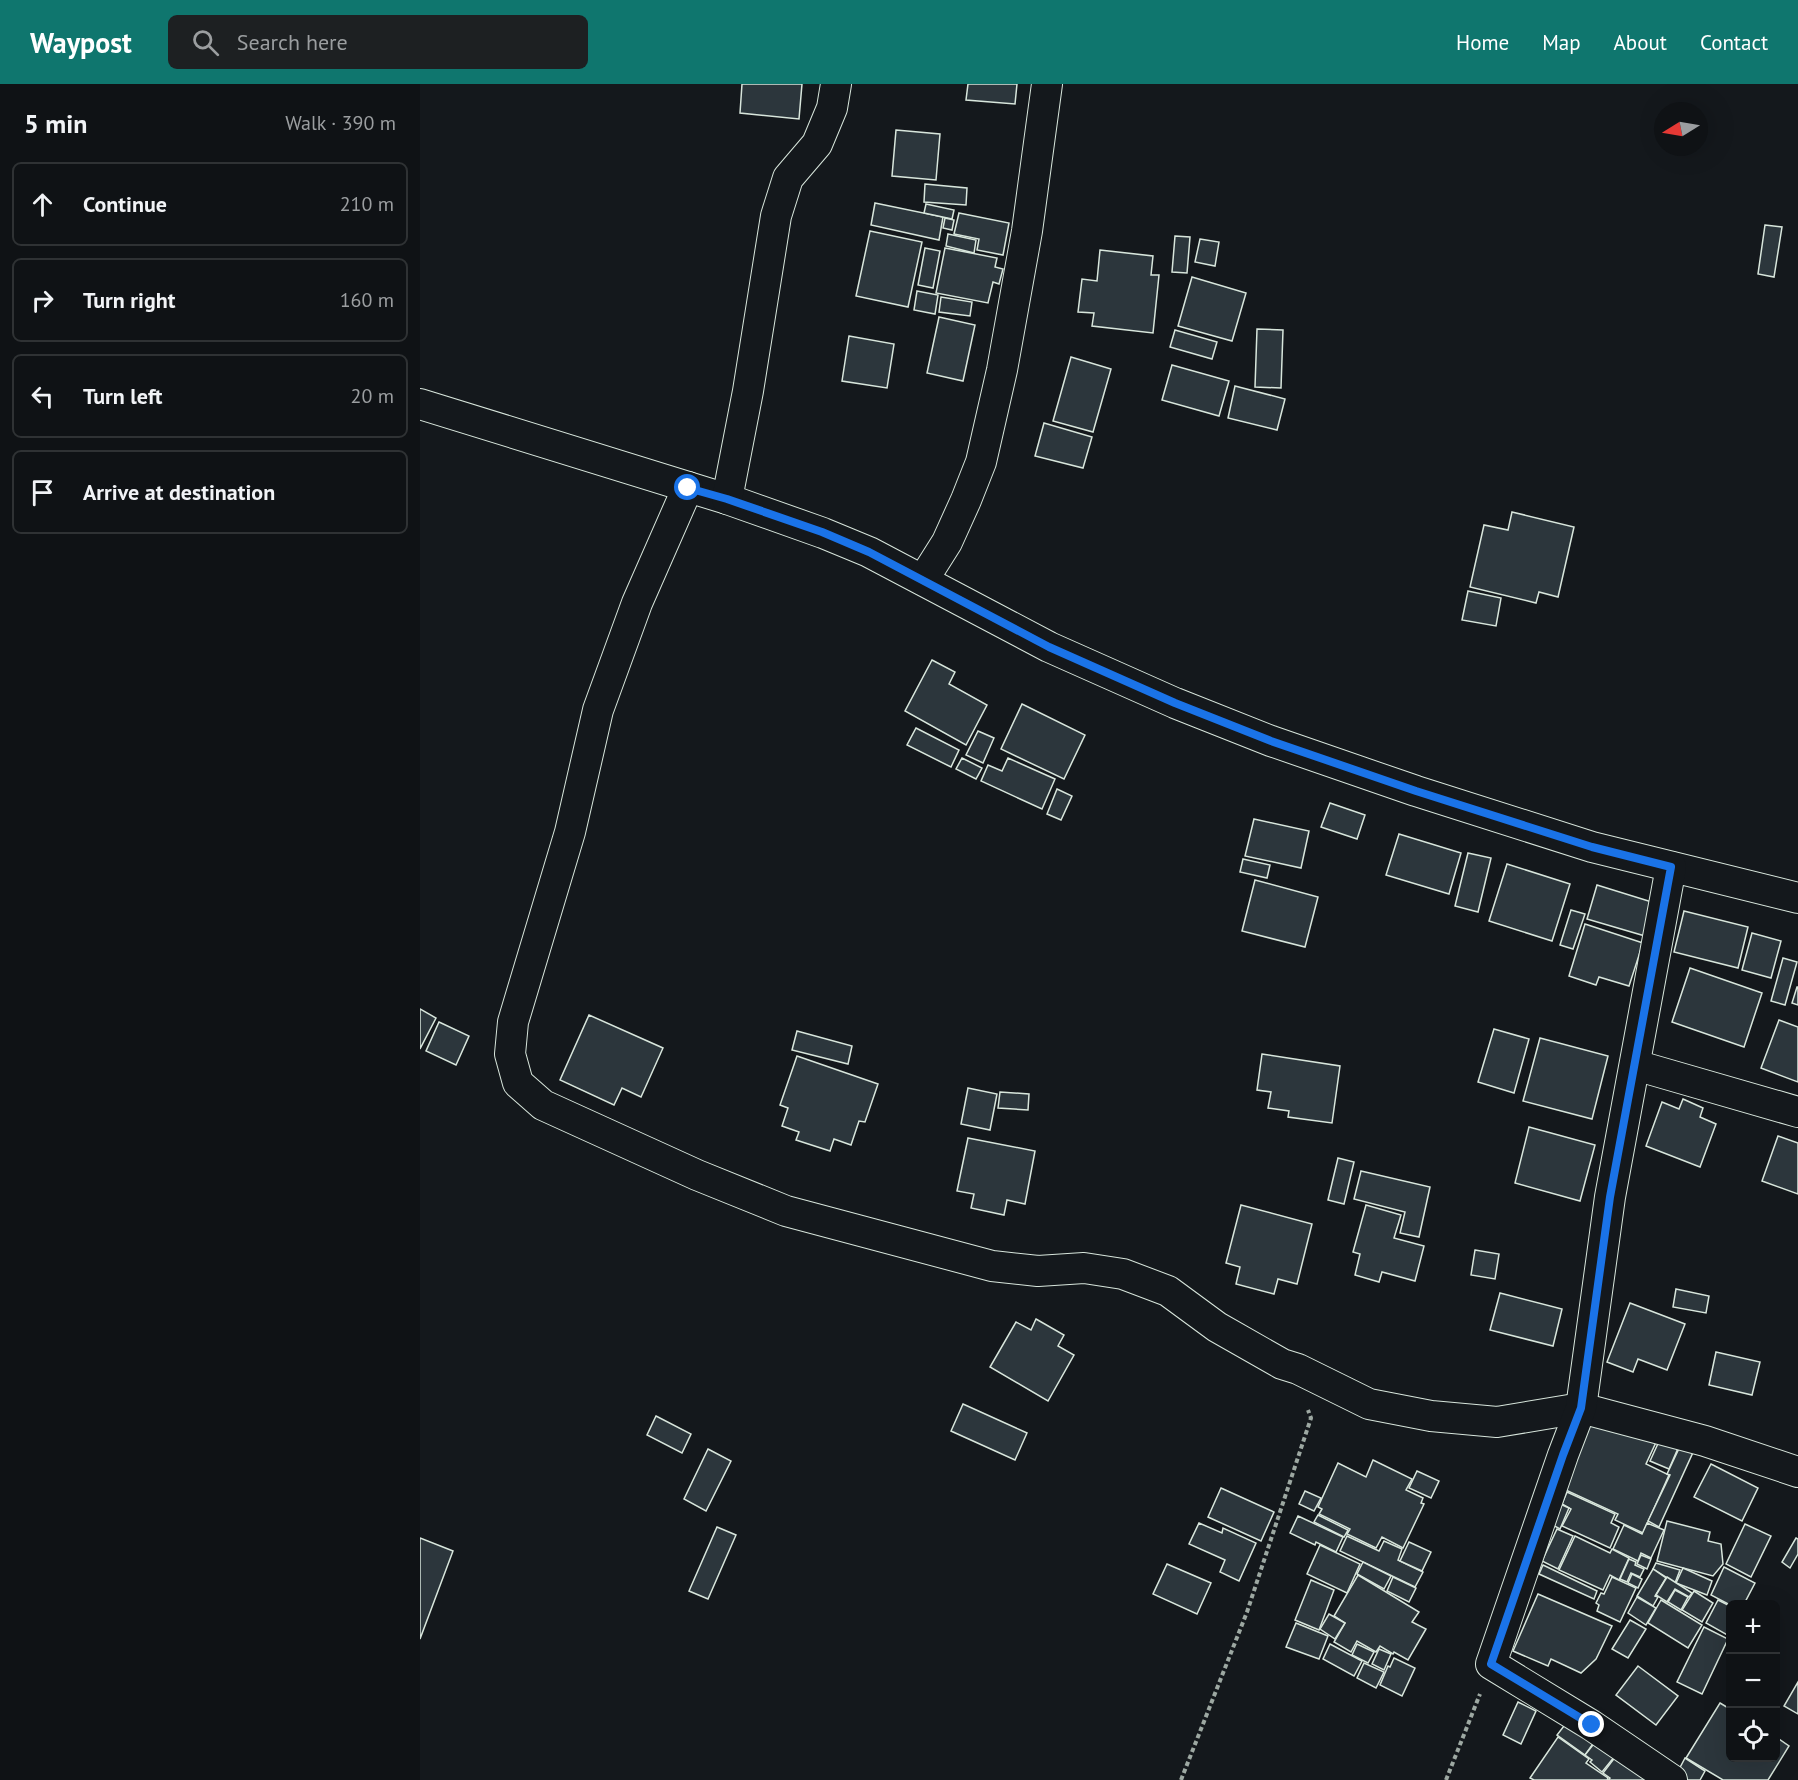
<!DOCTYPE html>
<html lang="en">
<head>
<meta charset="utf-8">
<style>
  :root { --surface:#0f1215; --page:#1d2022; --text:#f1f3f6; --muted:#9b9ea0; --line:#2f3234; --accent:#0f766e }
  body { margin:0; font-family:"PT Sans",sans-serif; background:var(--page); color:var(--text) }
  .controls { position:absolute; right:18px; bottom:18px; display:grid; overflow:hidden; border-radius:9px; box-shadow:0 6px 24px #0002 }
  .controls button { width:54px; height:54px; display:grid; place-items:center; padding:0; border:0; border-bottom:2px solid var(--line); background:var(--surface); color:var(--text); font:30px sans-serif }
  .compass { position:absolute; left:1234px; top:18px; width:54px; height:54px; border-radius:50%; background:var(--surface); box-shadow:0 6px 24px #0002; rotate:259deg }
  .stop { position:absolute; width:18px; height:18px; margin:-14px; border:4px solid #1a73e8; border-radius:50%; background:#fff }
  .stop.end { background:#1a73e8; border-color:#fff; box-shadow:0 2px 6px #0008 }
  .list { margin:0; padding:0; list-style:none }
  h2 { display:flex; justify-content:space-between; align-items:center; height:78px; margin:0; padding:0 24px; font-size:26px }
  h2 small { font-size:20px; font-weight:400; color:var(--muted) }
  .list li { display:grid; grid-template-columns:39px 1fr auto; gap:18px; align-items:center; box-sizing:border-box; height:84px; margin:0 12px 12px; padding:0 12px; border:2px solid var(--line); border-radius:9px }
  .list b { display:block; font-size:22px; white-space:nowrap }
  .list em { font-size:20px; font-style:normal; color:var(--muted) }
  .icon { flex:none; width:33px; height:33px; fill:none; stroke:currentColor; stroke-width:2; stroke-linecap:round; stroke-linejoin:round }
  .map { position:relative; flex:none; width:1378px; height:1696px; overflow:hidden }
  header { display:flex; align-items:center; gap:36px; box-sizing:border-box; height:84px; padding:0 30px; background:var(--accent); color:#fff }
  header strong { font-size:28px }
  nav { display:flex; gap:33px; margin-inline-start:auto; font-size:21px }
  .search { width:420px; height:54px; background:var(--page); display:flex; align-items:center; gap:15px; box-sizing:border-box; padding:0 21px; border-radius:9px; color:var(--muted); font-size:22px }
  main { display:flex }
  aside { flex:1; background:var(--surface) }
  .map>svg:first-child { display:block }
</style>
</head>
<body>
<header>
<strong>Waypost</strong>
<div class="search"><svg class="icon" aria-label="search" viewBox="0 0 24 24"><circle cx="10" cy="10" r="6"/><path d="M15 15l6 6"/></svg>Search here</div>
<nav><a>Home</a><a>Map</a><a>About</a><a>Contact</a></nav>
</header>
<main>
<aside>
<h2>5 min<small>Walk · 390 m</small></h2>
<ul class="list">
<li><svg class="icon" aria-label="ahead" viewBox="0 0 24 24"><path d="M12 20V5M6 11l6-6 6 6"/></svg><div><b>Continue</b></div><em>210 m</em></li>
<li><svg class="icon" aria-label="right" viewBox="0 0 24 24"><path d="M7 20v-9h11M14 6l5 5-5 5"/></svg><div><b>Turn right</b></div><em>160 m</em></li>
<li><svg class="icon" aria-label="left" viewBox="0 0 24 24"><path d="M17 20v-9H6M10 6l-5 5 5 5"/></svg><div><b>Turn left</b></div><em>20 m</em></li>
<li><svg class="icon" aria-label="arrive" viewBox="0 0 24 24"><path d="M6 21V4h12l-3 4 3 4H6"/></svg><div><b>Arrive at destination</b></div></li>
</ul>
</aside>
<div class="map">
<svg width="1378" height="1696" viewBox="0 0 1378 1696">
  <rect width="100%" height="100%" fill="#14181c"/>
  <g fill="#2c363c" stroke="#d8e6dc" stroke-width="1.5">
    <path d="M322,0h60l-3,35 -59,-6z"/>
    <path d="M548,0h49l-2,20 -49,-4z"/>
    <path d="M476,46l44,4 -4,46 -44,-4z"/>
    <path d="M505,100l42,4 -1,17 -42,-3z"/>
    <path d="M455,119l68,14 -4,23 -68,-15z"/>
    <path d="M506,120l28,6 -2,9 -28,-6z"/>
    <path d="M539,129l50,10 -6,32 -26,-5 2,-11 -25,-5z"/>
    <path d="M525,134l9,2 -2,10 -9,-2z"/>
    <path d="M1345,141l17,2 -8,50 -16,-3z"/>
    <path d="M450,147l52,11 -14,65 -52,-11z"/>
    <path d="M528,150l28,6 -2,13 -28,-7z"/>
    <path d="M755,152l15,1 -3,36 -15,-1z"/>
    <path d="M780,155l19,3 -4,24 -20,-4z"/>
    <path d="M505,164l15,3 -7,37 -15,-3z"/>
    <path d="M525,164l52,10 -2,9 8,2 -4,15 -6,-2 -5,21 -52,-10z"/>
    <path d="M680,166l53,6 -2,19h8l-6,58 -61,-7 2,-13 -16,-1 4,-33 15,2z"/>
    <path d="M772,193l54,16 -14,48 -54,-15z"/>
    <path d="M497,207l21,4 -3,19 -21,-4z"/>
    <path d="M521,213l31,5 -2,14 -31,-4z"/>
    <path d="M519,233l36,8 -12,56 -36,-8z"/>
    <path d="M837,245l26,1 -2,58 -26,-1z"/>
    <path d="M755,246l42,12 -5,17 -42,-12z"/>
    <path d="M429,252l45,8 -7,44 -45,-7z"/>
    <path d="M651,273l40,12 -18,63 -40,-11z"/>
    <path d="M752,281l57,16 -10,35 -57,-16z"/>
    <path d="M815,302l50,13 -8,31 -49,-12z"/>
    <path d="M624,339l48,14 -9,31 -48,-12z"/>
    <path d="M1092,428l62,15 -16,70 -19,-5 -3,11 -66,-16 14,-62 24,5z"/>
    <path d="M1048,507l33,7 -5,28 -34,-6z"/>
    <path d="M512,576l23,12 -6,12 38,21 -21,40 -61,-34z"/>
    <path d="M602,620l63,31 -21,44 -63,-30z"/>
    <path d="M496,644l43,22 -8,17 -44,-22z"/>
    <path d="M558,647l16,7 -11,25 -17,-8z"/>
    <path d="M542,674l20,10 -6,11 -20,-10z"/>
    <path d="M588,674l47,21 -13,30 -61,-28 7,-16 14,6z"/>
    <path d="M637,705l15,7 -11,24 -14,-6z"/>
    <path d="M910,719l35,12 -8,24 -36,-12z"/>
    <path d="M834,735l55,12 -8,37 -56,-12z"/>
    <path d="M979,750l62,19 -12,41 -63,-19z"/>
    <path d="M1048,769l23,5 -13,54 -23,-6z"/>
    <path d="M823,775l27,6 -3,13 -27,-6z"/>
    <path d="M1087,780l63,20 -18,57 -63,-20z"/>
    <path d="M835,796l63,17 -13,50 -63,-16z"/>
    <path d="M1177,801l58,18 -10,33 -58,-17z"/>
    <path d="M1151,826l14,4 -12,35 -13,-4z"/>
    <path d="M1264,827l64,16 -10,41 -64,-16z"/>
    <path d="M1165,840l58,19 -14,43 -30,-9 -3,8 -27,-9z"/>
    <path d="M1332,849l29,8 -10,37 -29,-8z"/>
    <path d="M1363,874l14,4 -12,43 -14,-4z"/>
    <path d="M1270,884l72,25 -18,54 -72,-25z"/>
    <path d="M1377,903h1v18l-6,-2z"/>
    <path d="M0,925l16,9 -16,31z"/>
    <path d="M169,931l74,33 -22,49 -19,-9 -8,17 -54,-25z"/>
    <path d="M1359,936l19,7v55l-37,-14z"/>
    <path d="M19,938l30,14 -13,29 -30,-14z"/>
    <path d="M1074,945l35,10 -15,54 -36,-11z"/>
    <path d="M377,947l55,15 -4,18 -56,-14z"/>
    <path d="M1120,954l68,18 -16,63 -69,-18z"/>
    <path d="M842,970l78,12 -8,57 -44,-6 1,-6 -21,-3 3,-16 -14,-2z"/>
    <path d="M377,972l81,28 -13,38 -6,-1 -8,24 -17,-6 -4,12 -34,-11 3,-8 -17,-6 6,-18 -8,-3z"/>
    <path d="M548,1004l29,6 -7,36 -29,-6z"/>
    <path d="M580,1008l29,2 -1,16 -30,-2z"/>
    <path d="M1263,1015l20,9 -3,9 16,7 -16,43 -54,-21 16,-44 17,7z"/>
    <path d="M1109,1043l66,18 -15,56 -65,-18z"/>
    <path d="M1358,1052l20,7v51l-36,-13z"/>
    <path d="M548,1054l67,13 -10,53 -18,-4 -3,15 -33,-7 3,-14 -17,-3z"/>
    <path d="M918,1074l16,4 -10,42 -16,-4z"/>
    <path d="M941,1087l69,16 -11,50 -19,-4 5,-21 -51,-13z"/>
    <path d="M821,1121l71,19 -15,60 -19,-5 -4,15 -38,-10 4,-17 -14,-4z"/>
    <path d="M946,1121l35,10 -7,23 30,8 -9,35 -33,-9 -3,10 -24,-7 5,-21 -7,-2z"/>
    <path d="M1055,1166l24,4 -4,25 -24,-4z"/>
    <path d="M1256,1205l33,7 -3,17 -33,-6z"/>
    <path d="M1080,1209l62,16 -9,37 -63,-16z"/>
    <path d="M1210,1219l55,21 -18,46 -29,-11 -5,13 -26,-10z"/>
    <path d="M616,1235l28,16 -6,11 16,9 -26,46 -58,-34 26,-45 15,8z"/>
    <path d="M1296,1268l44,10 -8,33 -43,-10z"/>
    <path d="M543,1320l64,29 -12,27 -64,-29z"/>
    <path d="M236,1332l35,18 -9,19 -35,-18z"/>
    <path d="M1169,1333l69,21 -12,26 23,11 -26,58 -28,-13 3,-6 -61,-28z"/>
    <path d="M1241,1353l18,9 -10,23 -19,-8z"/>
    <path d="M1262,1358l13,6 -36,79 -11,-6 22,-46 -3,-1z"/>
    <path d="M288,1365l23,12 -25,50 -22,-12z"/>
    <path d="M953,1376l39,19 -6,11 17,8 -2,5 3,1 -21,44 -21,-11 -6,11 -29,-14 3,-5 -31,-15 3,-5 -4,-2 20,-44 28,14z"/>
    <path d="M1291,1380l47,24 -16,33 -48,-24z"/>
    <path d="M997,1387l22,10 -8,17 -22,-10z"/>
    <path d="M801,1404l53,24 -13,29 -53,-24z"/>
    <path d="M885,1407l16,7 -7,13 -15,-7z"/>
    <path d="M1147,1408l48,22 -4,9 8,4 -9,21 -48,-22 9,-17 -9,-5z"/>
    <path d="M1138,1419l11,5 -9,21 -11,-6z"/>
    <path d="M898,1431l30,15 -4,7 -30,-15z"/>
    <path d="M878,1432l45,21 -7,15 -20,-10 -1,3 -25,-12z"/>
    <path d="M1247,1437l43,11 -2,9 13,3 2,20 -10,12 -56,-15z"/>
    <path d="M779,1439l23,10 1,-5 33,15 -17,38 -19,-9 5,-12 -36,-16z"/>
    <path d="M1227,1439l17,7 -13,28 -10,-5 -3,8 -25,-12 11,-24 18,9z"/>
    <path d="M1325,1440l26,12 -20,41 -25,-13z"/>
    <path d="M297,1443l19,8 -28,64 -19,-8z"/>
    <path d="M1137,1445l16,7 -15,33 -16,-8z"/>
    <path d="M927,1452l32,15 5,-10 18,8 -4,11 25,12 -8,15 -75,-36z"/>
    <path d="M1155,1452l35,17 2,-4 17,9 -10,22 -9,-5 -7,15 -44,-20z"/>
    <path d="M0,1454l33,13 -33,88z"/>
    <path d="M1376,1454l2,1v15l-8,14 -8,-6z"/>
    <path d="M989,1458l22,10 -9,19 -22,-10z"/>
    <path d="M900,1461l40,19 -13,29 -40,-19z"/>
    <path d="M1221,1471l10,4 -4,10 -10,-5z"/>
    <path d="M1209,1475l7,3 -1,3 9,4 -4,8 -9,-4 -4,9 -7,-3z"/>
    <path d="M943,1478l28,14 -7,13 -27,-15z"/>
    <path d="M1236,1479l24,7 -5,13 -22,-14z"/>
    <path d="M747,1480l44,19 -14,31 -44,-20z"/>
    <path d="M1123,1481l54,26 -3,8 -55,-25z"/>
    <path d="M1304,1483l31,16 -11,21 -14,1 -19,-10z"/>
    <path d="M1263,1484l29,13 -5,14 -31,-12z"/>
    <path d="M1233,1485l13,9 -11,18 3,1 -5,9 -16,-10z"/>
    <path d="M1212,1490l10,5 -4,9 -10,-5z"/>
    <path d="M938,1491l61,37 -7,10 14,7 -18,31 -14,-8 -1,2 -13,-8 -4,6 -19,-11 -6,11 -17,-10 11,-19 -11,-7z"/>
    <path d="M973,1493l23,11 -7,14 -22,-11z"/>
    <path d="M1192,1493l24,11 -16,34 -23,-11 2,-6 -3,-2 5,-10 3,1z"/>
    <path d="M1247,1493l25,16 -3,4 -14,-8 -8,13 -11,-7z"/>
    <path d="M891,1496l23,10 -15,40 -24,-10z"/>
    <path d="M1255,1506l13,7 -7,13 -13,-8z"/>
    <path d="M1274,1507l19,12 -11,19 -20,-12z"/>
    <path d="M1118,1510l74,32 -16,33 -15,14 -30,-14 -3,7 -35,-15z"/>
    <path d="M1217,1513l19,11 -10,17 -18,-12z"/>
    <path d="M1241,1516l41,25 -14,23 -40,-25z"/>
    <path d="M1298,1516l12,6v27l-1,3 -23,-13z"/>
    <path d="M909,1530l16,9 -10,16 -15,-10z"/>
    <path d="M1210,1536l16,9 -18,29 -16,-9z"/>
    <path d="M876,1539l32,13 -9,23 -33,-12z"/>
    <path d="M1284,1543l24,12 -26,55 -25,-12z"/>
    <path d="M910,1560l32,17 -8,15 -31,-17z"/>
    <path d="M937,1560l17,8 -6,11 -16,-8z"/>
    <path d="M959,1565l12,5 -7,16 -12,-6z"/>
    <path d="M974,1574l21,10 -13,28 -22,-11 8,-19 2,1z"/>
    <path d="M944,1579l20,9 -8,16 -19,-10z"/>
    <path d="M1218,1582l40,30 -22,29 -40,-30z"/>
    <path d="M1378,1598v32l-14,-8z"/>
    <path d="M1098,1618l18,9 -15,33 -18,-9z"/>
    <path d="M1300,1619l10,6v49h46v-21l13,9 -21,34h-45l-37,-22z"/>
    <path d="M1147,1638l28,19 -10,14 -28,-20z"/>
    <path d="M1138,1653l31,22 -3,4 22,15 -1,2h-73l-4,-2z"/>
    <path d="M1176,1657l19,15 -13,16 -12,-10 2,-2 -7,-5z"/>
    <path d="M1196,1672l31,24h-39l2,-2 -7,-5z"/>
    <path d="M1265,1674l20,13 -5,9h-20l-5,-3z"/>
  </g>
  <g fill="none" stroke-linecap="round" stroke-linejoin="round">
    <g stroke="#d8e6dc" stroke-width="32">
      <g id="street">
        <path d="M0,320l307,95 96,34 46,19 180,95 126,56 96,38 145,50 176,56 206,51"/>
        <path d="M268,403l-51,116 -39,107 -28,122 -57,190 -3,32 8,29 25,22 154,70 89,36 206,55 46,5 46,-3 39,6 45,17 49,36 65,37 16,5 71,35 62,12 66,6 84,-14 124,33 93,31"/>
        <path d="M307,415l21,-108 28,-175 12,-38 29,-34 15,-36 4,-24"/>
        <path d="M503,496l24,-38 19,-42 15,-38 21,-92 25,-139 20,-147"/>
        <path d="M1251,783l-61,330 -29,211 -18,47 -72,209 100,61 81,55"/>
        <path d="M1215,981l163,47"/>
      </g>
    </g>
    <g stroke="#9da8a2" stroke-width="4" stroke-dasharray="4.5 3" stroke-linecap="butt">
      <path d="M761,1696l66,-168 64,-194 -3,-8"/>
      <path d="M1026,1696l34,-86"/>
    </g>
    <use href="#street" stroke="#14181c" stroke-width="30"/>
  </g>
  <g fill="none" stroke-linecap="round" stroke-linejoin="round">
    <path stroke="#1a73e8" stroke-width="8" d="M268,404l39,11 95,33 47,20 180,95 126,56 96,38 145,50 176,56 79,20 -61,330 -29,211 -18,47 -72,209 101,61"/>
  </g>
</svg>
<div class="controls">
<button>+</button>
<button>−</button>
<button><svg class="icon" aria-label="locate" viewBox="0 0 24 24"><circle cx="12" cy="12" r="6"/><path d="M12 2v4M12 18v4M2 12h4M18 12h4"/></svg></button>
</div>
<svg class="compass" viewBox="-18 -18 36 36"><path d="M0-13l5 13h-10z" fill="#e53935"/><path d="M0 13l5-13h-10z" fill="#9b9ea0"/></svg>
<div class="stop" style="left:268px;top:404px"></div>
<div class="stop end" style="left:1172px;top:1641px"></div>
</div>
</main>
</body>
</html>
